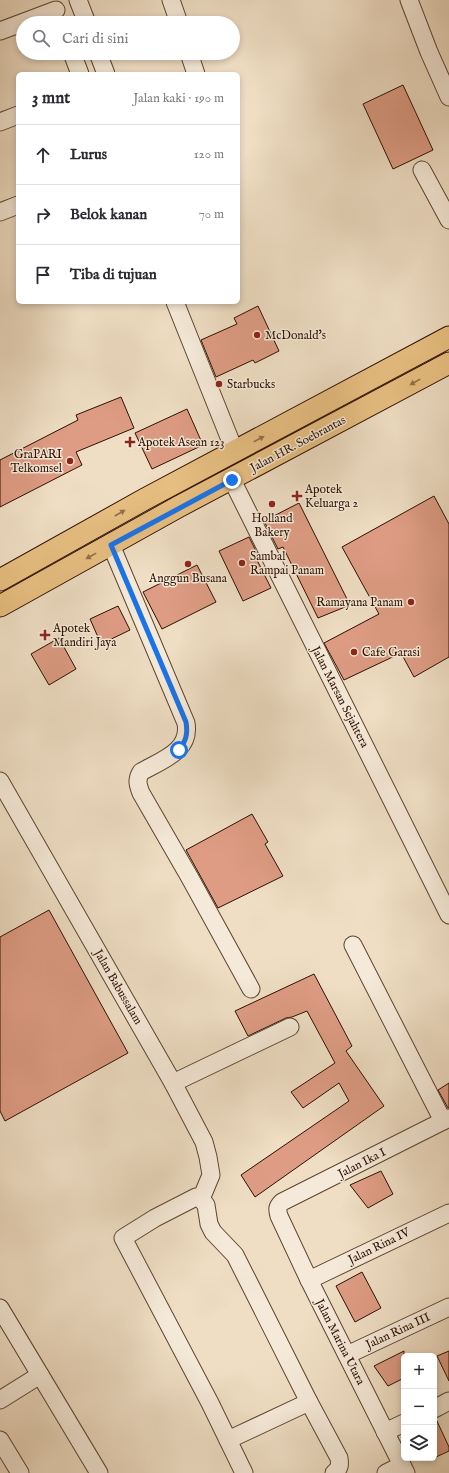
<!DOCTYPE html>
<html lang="id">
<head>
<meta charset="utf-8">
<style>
  :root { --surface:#fff; --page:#f2f2f3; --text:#2b2b33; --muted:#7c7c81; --line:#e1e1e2 }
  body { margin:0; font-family:"IM FELL English",serif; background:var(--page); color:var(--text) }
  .controls { position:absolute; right:12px; bottom:12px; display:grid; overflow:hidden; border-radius:6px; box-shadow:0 2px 6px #0003 }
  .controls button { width:36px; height:36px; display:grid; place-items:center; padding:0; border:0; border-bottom:1px solid var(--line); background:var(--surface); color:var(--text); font:20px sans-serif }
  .stop { position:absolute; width:12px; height:12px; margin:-9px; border:3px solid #1a73e8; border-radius:50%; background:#fff }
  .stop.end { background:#1a73e8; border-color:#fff; box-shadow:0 1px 4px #0008 }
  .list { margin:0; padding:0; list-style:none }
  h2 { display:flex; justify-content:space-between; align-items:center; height:52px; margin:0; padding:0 16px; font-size:17px }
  h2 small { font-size:13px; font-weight:400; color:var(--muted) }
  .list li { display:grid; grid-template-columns:26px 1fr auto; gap:12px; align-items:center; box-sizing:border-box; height:60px; padding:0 16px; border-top:1px solid var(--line) }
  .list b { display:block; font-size:15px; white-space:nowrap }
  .list em { font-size:13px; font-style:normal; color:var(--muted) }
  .icon { flex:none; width:22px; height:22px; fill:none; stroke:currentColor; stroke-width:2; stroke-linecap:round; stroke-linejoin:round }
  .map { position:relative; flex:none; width:449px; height:1473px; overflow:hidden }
  .search { position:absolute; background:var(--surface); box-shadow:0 2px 6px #0003; left:16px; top:16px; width:224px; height:44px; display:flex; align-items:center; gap:10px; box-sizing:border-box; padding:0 14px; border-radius:22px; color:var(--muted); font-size:15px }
  .panel { position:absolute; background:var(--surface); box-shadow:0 2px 6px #0003; left:16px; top:72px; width:224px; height:232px; border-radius:6px }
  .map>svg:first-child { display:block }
</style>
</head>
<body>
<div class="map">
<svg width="449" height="1473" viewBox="0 0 449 1473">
  <rect width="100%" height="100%" fill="#efdec4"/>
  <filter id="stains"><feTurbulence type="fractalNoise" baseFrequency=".005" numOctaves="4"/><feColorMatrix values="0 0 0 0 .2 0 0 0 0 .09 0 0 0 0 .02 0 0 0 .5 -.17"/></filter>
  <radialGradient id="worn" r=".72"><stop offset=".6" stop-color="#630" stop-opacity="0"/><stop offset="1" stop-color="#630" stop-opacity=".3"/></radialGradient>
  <g fill="#de9c84" stroke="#2c1000">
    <path d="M403,85l30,65 -40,19 -30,-65z"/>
    <path d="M258,306l21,45 -24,12 -2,-3 -37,17 -15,-37 36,-16 -3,-6z"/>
    <path d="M121,397l13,31 -58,24 6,13 -82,42v-47l78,-40 -2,-5z"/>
    <path d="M187,409l16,36 -51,24 -17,-36z"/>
    <path d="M434,496l15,28v133l-35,20 -13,-24 -57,27 -20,-37 55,-29 -37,-67z"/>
    <path d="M299,503l51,102 -32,13 -35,-71 -5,2 -14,-28z"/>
    <path d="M249,537l11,22 -3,1 14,28 -28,13 -24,-50z"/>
    <path d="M197,565l19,37 -54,27 -19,-37z"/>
    <path d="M118,606l12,24 -29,14 -11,-25z"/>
    <path d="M59,638l17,31 -27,16 -18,-31z"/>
    <path d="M252,814l16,28 -3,2 18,32 -65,32 -32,-58z"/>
    <path d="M49,910l79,143 -123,68 -5,-10v-174z"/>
    <path d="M314,974l38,72 -6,5 38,55 -129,91 -14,-22 108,-74 -10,-18 -36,25 -12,-16 44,-29 -28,-52 -15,6 -6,1 -38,18 -13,-25z"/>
    <path d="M449,1083v25h-1l-10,-18z"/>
    <path d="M381,1171l12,23 -25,14 -18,-23z"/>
    <path d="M362,1272l19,36 -26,14 -19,-36z"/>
    <path d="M404,1351v27l-16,8 -14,-20z"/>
    <path d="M449,1351v30l-12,-25z"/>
    <path d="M434,1419h2l13,28v4l-15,7z"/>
  </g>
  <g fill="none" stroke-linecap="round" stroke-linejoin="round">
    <g stroke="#5d4431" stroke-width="19">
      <g id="minor">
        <path d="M78,0l9,23"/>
        <path d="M171,0l8,23"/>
        <path d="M409,0l20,52 20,45"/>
        <path d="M0,31l56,-21"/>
        <path d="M72,53l8,21"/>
        <path d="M98,53l8,21"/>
        <path d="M189,53l7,21"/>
        <path d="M0,122l18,-7"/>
        <path d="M422,170l27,50"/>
        <path d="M0,212l18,-7"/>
        <path d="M175,302l60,150"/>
        <path d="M232,480l217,435"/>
        <path d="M111,545l75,178c5,28 -24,37 -45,49 -5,8 -3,13 0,21l49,85 61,111"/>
        <path d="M0,781l173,302 31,59 4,15 3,18 -10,24"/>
        <path d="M353,945l90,176"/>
        <path d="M173,1083l117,-56"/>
        <path d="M309,1280l140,-67"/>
        <path d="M0,1308l99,165"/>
        <path d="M347,1355l102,-48"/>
        <path d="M0,1400l40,-25"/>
        <path d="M434,1409l15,-8"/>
        <path d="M385,1432l19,-9"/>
        <path d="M0,1440l20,33"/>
        <path d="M228,1440l81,-38"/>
        <path d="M244,1473l-34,-70 -87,-165 32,-20 41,-21 5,2 5,6 3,19 4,8 22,23 74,147 30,56c1,7 1,10 -5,15"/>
        <path d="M386,1473l16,-8"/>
        <path d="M406,1473l-97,-193 -30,-64c-2,-7 -2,-9 3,-14l167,-84"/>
      </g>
    </g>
    <g stroke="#2c1000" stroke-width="23">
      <g id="major">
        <path d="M0,580l145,-81 304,-162"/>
        <path d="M0,606l178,-99 271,-144"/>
      </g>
    </g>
    <use href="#minor" stroke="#f5ead9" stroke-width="17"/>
    <use href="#major" stroke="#e8bf82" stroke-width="21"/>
  </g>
  <defs><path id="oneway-solid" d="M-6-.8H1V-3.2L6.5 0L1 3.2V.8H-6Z"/></defs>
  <g fill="#937048">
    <use href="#oneway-solid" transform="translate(415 382) rotate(151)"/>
    <use href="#oneway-solid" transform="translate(259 439) rotate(-28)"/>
    <use href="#oneway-solid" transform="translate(120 513) rotate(-30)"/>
    <use href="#oneway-solid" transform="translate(91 556) rotate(151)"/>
  </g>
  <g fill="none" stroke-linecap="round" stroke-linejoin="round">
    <path stroke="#1a73e8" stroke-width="5" d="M179,750c7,-9 9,-16 7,-28l-75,-177 121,-65"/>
  </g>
  <g fill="#8f2418" stroke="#f5ead9" stroke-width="1.5">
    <circle cx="257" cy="335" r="4"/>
    <circle cx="219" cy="384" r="4"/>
    <path d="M128 436h4v4h4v4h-4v4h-4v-4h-4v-4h4z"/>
    <circle cx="70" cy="461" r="4"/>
    <path d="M295 490h4v4h4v4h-4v4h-4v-4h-4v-4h4z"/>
    <circle cx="272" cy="504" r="4"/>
    <circle cx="242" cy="563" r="4"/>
    <circle cx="188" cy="564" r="4"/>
    <circle cx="411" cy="602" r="4"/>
    <path d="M43 629h4v4h4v4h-4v4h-4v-4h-4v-4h4z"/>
    <circle cx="354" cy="652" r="4"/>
  </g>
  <g text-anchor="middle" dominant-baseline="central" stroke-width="3" stroke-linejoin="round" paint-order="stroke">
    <g font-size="12" fill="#2c1000" stroke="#f5ead9" text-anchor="start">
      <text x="265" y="335">McDonald's</text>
      <text x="227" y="384">Starbucks</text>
      <text x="138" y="442">Apotek Asean 123</text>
      <text x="62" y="454" text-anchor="end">GraPARI<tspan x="62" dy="14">Telkomsel</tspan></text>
      <text x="305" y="489">Apotek<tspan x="305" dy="14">Keluarga 2</tspan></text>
      <text x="272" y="518" text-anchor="middle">Holland<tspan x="272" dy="14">Bakery</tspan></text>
      <text x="250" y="556">Sambal<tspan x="250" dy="14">Rampai Panam</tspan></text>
      <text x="188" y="578" text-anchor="middle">Anggun Busana</text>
      <text x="403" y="602" text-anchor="end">Ramayana Panam</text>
      <text x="53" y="628">Apotek<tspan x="53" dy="14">Mandiri Jaya</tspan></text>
      <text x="362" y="652">Cafe Garasi</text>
    </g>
    <g font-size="12" fill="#2c1000" stroke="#f5ead9">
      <text transform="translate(298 444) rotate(-28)">Jalan HR. Soebrantas</text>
      <text transform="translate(340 697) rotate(63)">Jalan Marsan Sejahtera</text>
      <text transform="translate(118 987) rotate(60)">Jalan Babussalam</text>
      <text transform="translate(362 1163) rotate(-27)">Jalan Ika I</text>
      <text transform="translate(379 1246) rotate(-26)">Jalan Rina IV</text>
      <text transform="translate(398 1331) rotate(-25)">Jalan Rina III</text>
      <text transform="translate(340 1342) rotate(63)">Jalan Marina Utara</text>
    </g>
  </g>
  <rect width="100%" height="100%" filter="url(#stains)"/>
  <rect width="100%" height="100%" fill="url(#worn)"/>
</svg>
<div class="controls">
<button>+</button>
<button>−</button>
<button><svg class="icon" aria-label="layers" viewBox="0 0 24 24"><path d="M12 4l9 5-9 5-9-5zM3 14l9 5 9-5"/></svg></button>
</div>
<div class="stop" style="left:179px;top:750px"></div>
<div class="stop end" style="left:232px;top:480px"></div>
<div class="search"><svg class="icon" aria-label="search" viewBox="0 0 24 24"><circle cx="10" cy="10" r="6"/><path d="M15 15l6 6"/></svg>Cari di sini</div>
<section class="panel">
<h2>3 mnt<small>Jalan kaki · 190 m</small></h2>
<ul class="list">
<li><svg class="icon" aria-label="ahead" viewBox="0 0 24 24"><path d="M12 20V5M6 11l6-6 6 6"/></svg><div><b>Lurus</b></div><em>120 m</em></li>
<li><svg class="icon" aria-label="right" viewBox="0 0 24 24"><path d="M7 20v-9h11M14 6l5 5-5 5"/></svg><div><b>Belok kanan</b></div><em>70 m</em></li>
<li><svg class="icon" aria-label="arrive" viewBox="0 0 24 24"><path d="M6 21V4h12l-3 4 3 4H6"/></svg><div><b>Tiba di tujuan</b></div></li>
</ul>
</section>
</div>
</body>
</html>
